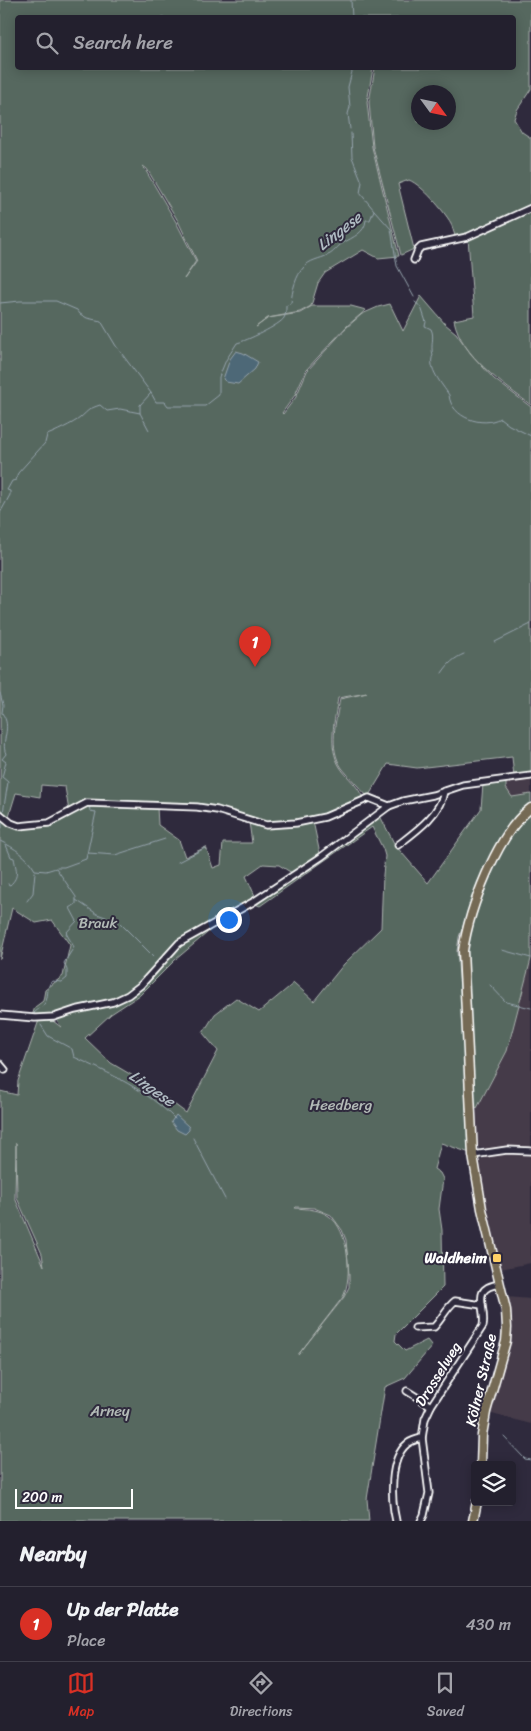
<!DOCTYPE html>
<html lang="en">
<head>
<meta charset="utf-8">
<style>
  :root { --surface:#23202e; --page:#2b2836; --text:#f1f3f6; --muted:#a3a3aa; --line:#403e4a; --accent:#d93025 }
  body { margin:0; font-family:Sriracha,sans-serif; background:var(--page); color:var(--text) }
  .controls { position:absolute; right:15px; bottom:15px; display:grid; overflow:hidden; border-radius:5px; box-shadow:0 2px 12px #0003 }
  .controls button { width:45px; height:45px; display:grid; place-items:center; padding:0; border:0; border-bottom:1px solid var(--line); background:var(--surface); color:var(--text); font:25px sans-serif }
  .compass { position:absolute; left:411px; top:85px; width:45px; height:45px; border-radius:50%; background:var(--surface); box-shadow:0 2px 12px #0003; rotate:123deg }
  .scale { position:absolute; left:15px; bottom:12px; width:118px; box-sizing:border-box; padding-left:5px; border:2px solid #fff; border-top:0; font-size:14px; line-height:18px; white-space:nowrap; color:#fff; -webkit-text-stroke:4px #2f2a3d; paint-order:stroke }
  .you { position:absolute; left:228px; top:919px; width:18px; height:18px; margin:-12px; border:4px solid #fff; border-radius:50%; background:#1a73e8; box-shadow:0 0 0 8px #1a73e833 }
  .badge { display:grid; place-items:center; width:32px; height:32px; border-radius:50%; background:var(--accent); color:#fff; font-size:16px; font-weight:700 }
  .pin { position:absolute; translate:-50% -41px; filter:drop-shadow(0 1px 2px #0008) }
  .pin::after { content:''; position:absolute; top:26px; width:18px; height:15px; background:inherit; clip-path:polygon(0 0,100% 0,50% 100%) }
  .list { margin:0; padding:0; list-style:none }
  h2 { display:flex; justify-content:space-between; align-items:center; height:65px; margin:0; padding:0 20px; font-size:21px }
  h2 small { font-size:16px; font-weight:400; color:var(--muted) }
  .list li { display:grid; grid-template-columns:32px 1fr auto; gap:15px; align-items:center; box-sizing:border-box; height:75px; padding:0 20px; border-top:1px solid var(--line) }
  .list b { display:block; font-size:19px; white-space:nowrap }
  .list p { margin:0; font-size:16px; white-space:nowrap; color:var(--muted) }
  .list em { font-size:16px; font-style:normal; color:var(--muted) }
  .icon { flex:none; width:28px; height:28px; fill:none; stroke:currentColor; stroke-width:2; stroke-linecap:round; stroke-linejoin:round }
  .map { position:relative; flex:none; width:531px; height:1521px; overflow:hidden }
  .search { position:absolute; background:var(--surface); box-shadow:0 2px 12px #0003; left:15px; right:15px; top:15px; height:55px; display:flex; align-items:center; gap:12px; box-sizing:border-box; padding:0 18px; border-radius:5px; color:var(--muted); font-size:19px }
  .sheet { height:140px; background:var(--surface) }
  nav { display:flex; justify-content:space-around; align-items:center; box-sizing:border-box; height:70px; border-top:1px solid var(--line); background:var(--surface); font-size:14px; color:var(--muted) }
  nav a { display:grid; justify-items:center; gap:2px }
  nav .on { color:var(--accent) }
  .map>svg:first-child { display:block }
</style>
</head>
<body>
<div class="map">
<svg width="531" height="1521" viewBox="0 0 531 1521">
  <rect width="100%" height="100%" fill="#2f2a3d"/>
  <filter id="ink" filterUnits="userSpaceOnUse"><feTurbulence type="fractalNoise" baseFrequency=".02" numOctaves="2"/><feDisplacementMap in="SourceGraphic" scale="10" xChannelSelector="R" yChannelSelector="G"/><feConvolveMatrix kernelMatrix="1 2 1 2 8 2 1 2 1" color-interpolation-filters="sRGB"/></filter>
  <g filter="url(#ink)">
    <g fill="#443a48">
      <path d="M531,778v16l-19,3 -6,-9v-7z"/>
      <path d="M531,959v304l-30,6 -12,-44 -11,-59 1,-5 7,-4v-8l-6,-1 -3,-4 -1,-27 1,-9 30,-57z"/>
      <path d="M507,1297l24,2v125l-43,-11 24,-84z"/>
    </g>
    <g fill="#57675f" stroke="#abb3af" fill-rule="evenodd">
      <path d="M0,0h531v89l-14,21 -3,9 8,13 9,6v69l-75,32c-2,-5 -3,-11 -5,-16 -7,-12 -29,-38 -42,-43l-11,4 16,65 -13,6 -28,-108 -4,-45 6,-34h139v-50h-496v50h355l-6,34 5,45 27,109 -21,2 -15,-8 -38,23 -7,10 -7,23 -11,6 -32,6 -12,9 12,-9 32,-5 12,-7h39l15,4 -19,16 -41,44 -11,25 -13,18 1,1 13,-17 11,-26 40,-44 15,-13 16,-7 12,-3 13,27 18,-35 24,28 11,9 15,21 23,25 37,28v367l-17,3 -2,-20 -95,11 -29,-4 -20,33c-9,-10 -18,-19 -26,-29 -14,-20 -6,-47 -2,-69l27,-6 -29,5c-3,22 -11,48 2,69 7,11 19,19 23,32l-14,7 -37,12 -46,7 -48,-17 -130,-6 -19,9 -4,-24 -24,-2 -1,12 -24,-4 -8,26 -8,-7zM418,92h30v30h-30zM143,166l4,3 31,52 19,40 -13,18 12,-18 -20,-39z"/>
      <path d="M531,209v196c-27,-20 -70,-49 -77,-85l20,-4 -6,-78z"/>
      <path d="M506,781v7l6,9 19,-3v10c-39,30 -55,88 -72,133l-2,14 9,116v44l4,42 -29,-10 -7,26 6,4 3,6 -4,30 3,21 1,57 -47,47 -1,7 10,10 22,-11 5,6 -27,32 -20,9 -18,112 2,22h-369v-430l17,4 1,-14 21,-61 14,1 8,6 -5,-9 20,-7 38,-6 15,-7 14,-11 37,-41 33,-18 -38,32 -35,35 -29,19 -26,24 26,25 36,21 39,29 32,-62 -15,-18 12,-19 21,-16 23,14 35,-29 20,18 30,-37 37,-36 2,-53 2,-19 -2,-7 -11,-22 -112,79 -5,-2 67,-45 58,-43 15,29 33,38 53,-74 2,-25zM16,1143l1,55 25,56 2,12 -29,-68zM296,1207l18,1 17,7 11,15 4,10 3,35v12l-5,10 -46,58 45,-58c10,-20 6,-67 -14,-81 -10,-7 -22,-7 -34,-8z"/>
      <path d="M88,805l69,2 1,18 21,15 6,17 21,-10 7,21 8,-3 2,-22h29l-3,-21 17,4 47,-5 7,33 -28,19 -13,-8 -16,-1 -17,12 10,22c-25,13 -54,27 -77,43 -16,11 -25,30 -38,43 -21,20 -80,30 -109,32l3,-9 8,-6 2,-11 18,-14 7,-31 -18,-25 -16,3 -24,-15 -12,51v-144l12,10 37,-1z"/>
      <path d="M531,812v147l-24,92 -30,57 -3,-2 -8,-147c0,-6 0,-13 1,-19 6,-34 38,-106 64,-128z"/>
    </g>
    <g fill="#4e6777" stroke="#95a4ad">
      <path d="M236,351l7,2 15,9 -3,7 -17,15 -12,-2 -3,-3 7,-20z"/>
      <path d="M176,1115l13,12v3l-4,4 -8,-4 -6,-8z"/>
    </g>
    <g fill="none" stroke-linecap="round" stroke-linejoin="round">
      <g stroke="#95a4ad" stroke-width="1">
        <path d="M351,0l1,18"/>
        <path d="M350,129l-2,-15 2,-7 -2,-20 5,-19"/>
        <path d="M374,210l17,19 6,37 17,31"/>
        <path d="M415,302l6,5 5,15 -1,4 6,3c4,8 -1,16 2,26 -6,13 9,29 16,40 2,23 34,33 51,23l9,7 22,11"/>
        <path d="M0,303l20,-2h36l21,9 3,4 7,4 14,3 15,25 35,47"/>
        <path d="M140,413l9,17"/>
        <path d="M0,513l10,-18v-4l-3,-1 5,-9 4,-1 2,-7 27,-30 2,-8c6,-2 27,-12 33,-17 9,-8 8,-9 20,-13l7,6 13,-2 20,4v-8l11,-12 5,9h9l3,4h37l14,-11v-18l7,-17 11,-17c9,-2 43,-18 47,-25 2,-3 2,-8 2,-12l5,-3c1,-12 5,-28 13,-36 5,-7 16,-8 24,-12 6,-2 9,-9 15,-12 10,-6 22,-10 23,-23h4l4,-10 -14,-17 2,-11 -10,-25 -1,-24"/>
        <path d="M495,642l36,-18"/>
        <path d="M442,673c6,-9 12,-15 22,-19"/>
        <path d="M0,693l3,12 -1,8c11,15 -2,27 4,41l-4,5 4,3 -4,15 6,5 -5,31"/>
        <path d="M0,830l2,-2v-9"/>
        <path d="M0,841c15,7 27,15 35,29l11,1 10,-3 20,29v7l-6,4 7,13 -11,12 8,14 -10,16 3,7v8l-5,4 -10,-1c-6,6 -3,12 -6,20 -2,5 -8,8 -12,12l1,2"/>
        <path d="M6,845l5,12 3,1c2,12 6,18 -4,27l-2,-1"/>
        <path d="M88,853l27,2 50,-16"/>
        <path d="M178,862l27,-14"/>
        <path d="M57,867h7l22,-8 10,-47 -6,-1 -1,-6"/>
        <path d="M76,900l21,14 22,8 38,38"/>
        <path d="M27,901l6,-8 2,-21"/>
        <path d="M502,950l29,8"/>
        <path d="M490,985l16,17 25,6"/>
        <path d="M41,1025l7,11 24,13 2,8c35,16 73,33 101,62"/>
        <path d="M193,1138l32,61"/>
        <path d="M504,1437l21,22 6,1"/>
      </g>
      <g stroke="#fff" stroke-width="9">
        <g id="minor">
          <path d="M414,260l4,-10 3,-3 46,-10 64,-29"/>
          <path d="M0,814l11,9 8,3 30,-3 38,-20 110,4 20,3 49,15 30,-2 29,-6 44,-19 20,8"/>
          <path d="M398,845c17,-13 43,-31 46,-54"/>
          <path d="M0,1015l35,3 19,-1 21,-7 38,-8 15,-7 13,-10 38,-42 74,-41 68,-45 68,-51 14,-5 30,-6 30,-10 68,-9"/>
          <path d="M0,1064l5,6"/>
          <path d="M473,1155l34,-5 24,1"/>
          <path d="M415,1328l19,-1c8,-8 12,-19 21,-26l27,4"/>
          <path d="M407,1391l24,15"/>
          <path d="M396,1521c-5,-21 -7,-62 11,-77 4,-3 10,-5 15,-6"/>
          <path d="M421,1521l3,-6 5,-22 -7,-55 3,-19 6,-13 52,-80c4,-19 -14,-38 17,-42"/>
        </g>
      </g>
      <g stroke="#fff" stroke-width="11">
        <g id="major">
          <path d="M481,1465l1,-30 4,-23 20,-71 1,-13 -1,-18 -24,-101 -9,-54 -10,-204c6,-41 34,-118 68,-143"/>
          <path d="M473,1521l4,-19"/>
        </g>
      </g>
      <use href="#minor" stroke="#2f2a3d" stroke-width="5.5"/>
      <use href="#major" stroke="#756b55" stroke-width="8"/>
    </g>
  </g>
  <rect fill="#ffd166" stroke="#2f2a3d" stroke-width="2" x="492" y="1253" width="10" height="10" rx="2.5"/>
  <g text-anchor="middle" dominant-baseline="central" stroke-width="4" stroke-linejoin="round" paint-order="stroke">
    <g font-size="15" fill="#b3bbb7" stroke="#2f2a3d">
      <text x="98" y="923">Brauk</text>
      <text x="341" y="1105">Heedberg</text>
      <text x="110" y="1411">Arney</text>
    </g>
    <g font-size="15" font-weight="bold" fill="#fff" stroke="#2f2a3d" text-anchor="end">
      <text x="487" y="1258">Waldheim</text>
    </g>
    <g font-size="15" fill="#fff" stroke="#2f2a3d">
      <text transform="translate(438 1374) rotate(-58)">Drosselweg</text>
      <text transform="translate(481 1380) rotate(-77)">Kölner Straße</text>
    </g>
    <g font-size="16" font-style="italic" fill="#afbbc2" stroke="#2f2a3d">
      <text transform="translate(339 231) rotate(-38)">Lingese</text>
      <text transform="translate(152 1088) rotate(35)">Lingese</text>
    </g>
  </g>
</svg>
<div class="controls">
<button><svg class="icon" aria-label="layers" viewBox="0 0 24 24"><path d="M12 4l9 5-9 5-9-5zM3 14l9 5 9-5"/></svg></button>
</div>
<svg class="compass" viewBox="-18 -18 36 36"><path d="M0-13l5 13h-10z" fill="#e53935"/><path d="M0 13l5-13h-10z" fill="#a3a3aa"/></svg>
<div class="scale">200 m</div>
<div class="you"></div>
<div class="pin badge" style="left:255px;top:667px">1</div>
<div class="search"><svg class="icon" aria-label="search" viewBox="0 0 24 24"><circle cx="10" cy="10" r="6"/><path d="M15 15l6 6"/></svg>Search here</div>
</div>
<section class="sheet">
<h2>Nearby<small></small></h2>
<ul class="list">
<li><span class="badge">1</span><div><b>Up der Platte</b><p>Place</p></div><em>430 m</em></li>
</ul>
</section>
<nav>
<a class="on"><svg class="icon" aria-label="map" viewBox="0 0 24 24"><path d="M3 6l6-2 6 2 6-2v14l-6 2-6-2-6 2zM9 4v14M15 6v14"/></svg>Map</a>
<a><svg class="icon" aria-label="directions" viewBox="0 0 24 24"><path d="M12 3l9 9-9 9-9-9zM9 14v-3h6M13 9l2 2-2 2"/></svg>Directions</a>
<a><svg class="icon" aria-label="saved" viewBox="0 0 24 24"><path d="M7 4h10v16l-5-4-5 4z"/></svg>Saved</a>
</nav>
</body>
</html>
